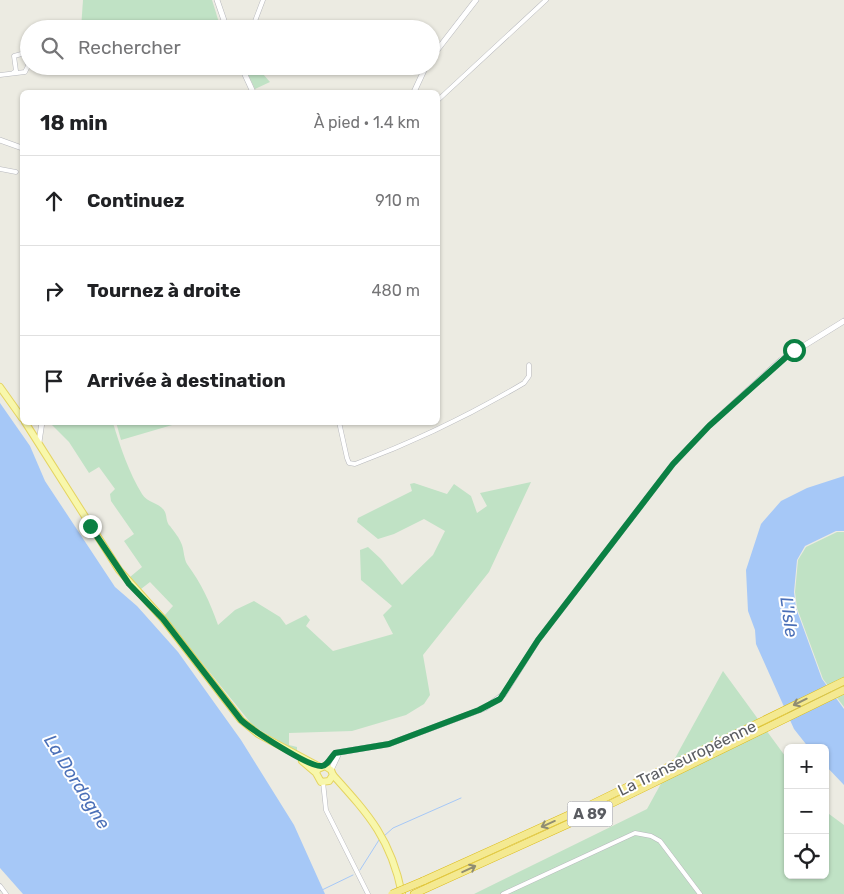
<!DOCTYPE html>
<html lang="fr">
<head>
<meta charset="utf-8">
<style>
  :root { --surface:#fff; --page:#f2f2f2; --text:#202124; --muted:#757577; --line:#e0e0e0 }
  body { margin:0; font-family:Rubik,sans-serif; background:var(--page); color:var(--text) }
  .controls { position:absolute; right:15px; bottom:15px; display:grid; overflow:hidden; border-radius:8px; box-shadow:0 1px 4px #0004 }
  .controls button { width:45px; height:45px; display:grid; place-items:center; padding:0; border:0; border-bottom:1px solid var(--line); background:var(--surface); color:var(--text); font:25px sans-serif }
  .stop { position:absolute; width:15px; height:15px; margin:-11px; border:4px solid #0b8043; border-radius:50%; background:#fff }
  .stop.end { background:#0b8043; border-color:#fff; box-shadow:0 1px 5px #0008 }
  .list { margin:0; padding:0; list-style:none }
  h2 { display:flex; justify-content:space-between; align-items:center; height:65px; margin:0; padding:0 20px; font-size:21px }
  h2 small { font-size:16px; font-weight:400; color:var(--muted) }
  .list li { display:grid; grid-template-columns:32px 1fr auto; gap:15px; align-items:center; box-sizing:border-box; height:90px; padding:0 20px; border-top:1px solid var(--line) }
  .list b { display:block; font-size:19px; white-space:nowrap }
  .list em { font-size:16px; font-style:normal; color:var(--muted) }
  .icon { flex:none; width:28px; height:28px; fill:none; stroke:currentColor; stroke-width:2; stroke-linecap:round; stroke-linejoin:round }
  .map { position:relative; flex:none; width:844px; height:894px; overflow:hidden }
  .search { position:absolute; background:var(--surface); box-shadow:0 1px 4px #0004; left:20px; top:20px; width:420px; height:55px; display:flex; align-items:center; gap:12px; box-sizing:border-box; padding:0 18px; border-radius:28px; color:var(--muted); font-size:19px }
  .panel { position:absolute; background:var(--surface); box-shadow:0 1px 4px #0004; left:20px; top:90px; width:420px; height:335px; border-radius:8px }
  .map>svg:first-child { display:block }
</style>
</head>
<body>
<div class="map">
<svg width="844" height="894" viewBox="0 0 844 894">
  <rect width="100%" height="100%" fill="#ecebe2"/>
  <g fill="#c0e2c5">
    <path d="M83,0h129l9,29h-140z"/>
    <path d="M244,66h12l14,16 -15,7z"/>
    <path d="M116,422h63v1l-58,17z"/>
    <path d="M50,423h63c7,23 16,50 29,71 6,10 18,8 23,18 2,4 1,11 5,14 5,7 9,11 12,19 2,6 2,14 5,19 14,19 23,38 31,61l17,-15 19,-9 26,16 6,8 20,-10 4,5 -4,6 27,25 60,-17 -10,-19 9,-9 -31,-26 -1,-30 8,-3 13,12 21,26 31,-30 12,-24 -21,-12 -30,15 -16,5 -21,-17 1,-4 54,-27 -2,-7 4,-1 33,11 7,-10 17,12 6,17 10,-7 -7,-13 51,-11 -42,90 -66,83 7,40 -6,9 -18,11 -54,16 -63,2v12l8,2v4l-43,-24 -90,-111 9,-10 -23,-24 -9,7 -11,-12 12,-10 -18,-26 10,-7 -23,-33 -1,-7 5,-5 -16,-22 -10,6 -20,-31z"/>
    <path d="M837,532h7v175l-21,-28 -26,-71 -2,-16 3,-32 8,-13z"/>
    <path d="M723,671l65,89v115h37v-64l19,14v69h-370l173,-85z"/>
  </g>
  <g fill="#a6c8f7">
    <path d="M0,403l30,43 15,35 70,106 22,19 41,46 63,88 53,85 31,69h-302l-23,-26z"/>
    <path d="M844,476v55h-8l-31,15 -8,14 -3,32 2,16 26,71 22,30v76l-19,-20v-17h-16l-15,-19 -38,-85 -1,-14 -7,-19 -2,-41 15,-46 20,-23 26,-13z"/>
  </g>
  <g fill="none" stroke-linecap="round" stroke-linejoin="round">
    <g stroke="#a6c8f7" stroke-width="1">
      <path d="M384,836l9,-8 68,-30"/>
      <path d="M360,870l19,-30"/>
      <path d="M322,890l31,-15"/>
    </g>
    <g stroke="#b7b8bd" stroke-width="5">
      <g id="minor">
        <path d="M252,29l11,-29"/>
        <path d="M0,75l25,-3 3,-6 -3,-13 -11,3 2,15 -3,2"/>
        <path d="M438,100l108,-100"/>
        <path d="M0,169l16,3"/>
        <path d="M339,422l8,36 2,5 6,1c59,-22 115,-49 169,-81l5,-7v-11"/>
        <path d="M323,782l3,28 42,84"/>
        <path d="M0,886l6,8"/>
        <path d="M503,894l132,-61 16,3 9,5 40,53"/>
      </g>
    </g>
    <g stroke="#b7b8bd" stroke-width="6">
      <g id="tertiary">
        <path d="M217,0l10,29"/>
        <path d="M431,58l45,-58"/>
        <path d="M241,66l12,26"/>
        <path d="M414,92l12,-26"/>
        <path d="M0,140l22,8"/>
        <path d="M39,442l3,-20"/>
        <path d="M325,766l10,-13 54,-9 96,-36 19,-14 34,-54 135,-176 36,-38 72,-66 63,-39"/>
        <path d="M331,770l8,-17"/>
      </g>
    </g>
    <g stroke="#e5d461" stroke-width="8">
      <g id="primary">
        <path d="M0,387l22,31"/>
        <path d="M25,422l94,148 44,49 78,101 17,14 62,33"/>
        <path d="M302,761l14,12 5,9 8,-1 4,-6 -2,-5 -6,-4 -7,3 -2,4"/>
        <path d="M333,775c36,40 58,64 69,119"/>
      </g>
    </g>
    <g stroke="#dbba13" stroke-width="8">
      <g id="motorway">
        <path d="M423,881l161,-73 260,-127"/>
        <path d="M414,894l174,-79 256,-125"/>
      </g>
    </g>
    <use href="#minor" stroke="#fff" stroke-width="4"/>
    <use href="#tertiary" stroke="#fff" stroke-width="5"/>
    <use href="#primary" stroke="#f8f7ab" stroke-width="6"/>
    <use href="#motorway" stroke="#f4e991" stroke-width="7"/>
    <g stroke="#dbba13" stroke-width="8" stroke-linecap="butt">
      <path id="motorway-bridge" d="M392,894l31,-13"/>
    </g>
    <use href="#motorway-bridge" stroke="#f4e991" stroke-width="7"/>
  </g>
  <defs><path id="oneway-shaft" d="M-6 0H5M1.5-3L5.5 0L1.5 3" fill="none" stroke-width="1.6" stroke-linecap="round" stroke-linejoin="round" transform="scale(1.25)"/></defs>
  <g stroke="#908d72">
    <use href="#oneway-shaft" transform="translate(800 702) rotate(154)"/>
    <use href="#oneway-shaft" transform="translate(548 824) rotate(156)"/>
    <use href="#oneway-shaft" transform="translate(469 869) rotate(-25)"/>
  </g>
  <g fill="none" stroke-linecap="round" stroke-linejoin="round">
    <path stroke="#0b8043" stroke-width="6" d="M90,526l39,58 34,35 78,101c11,10 69,48 81,46 5,0 9,-9 13,-13l54,-9 90,-34 21,-11 38,-59 135,-176 36,-38 85,-76"/>
  </g>
  <g text-anchor="middle" dominant-baseline="central" stroke-width="4" stroke-linejoin="round" paint-order="stroke">
    <rect fill="#fff" stroke="#8c8d90" stroke-width="1" x="567.5" y="801.5" width="45" height="25" rx="4"/>
    <g font-size="15" font-weight="bold" fill="#5a5c61">
      <text x="590" y="814">A 89</text>
    </g>
    <g font-size="16" fill="#5a5c61" stroke="#fff">
      <text transform="translate(687 758) rotate(-26)">La Transeuropéenne</text>
    </g>
    <g font-size="18" font-style="italic" fill="#4b70b8" stroke="#fff">
      <text transform="translate(789 617) rotate(82)">L'Isle</text>
      <text transform="translate(77 782) rotate(58)">La Dordogne</text>
    </g>
  </g>
</svg>
<div class="controls">
<button>+</button>
<button>−</button>
<button><svg class="icon" aria-label="locate" viewBox="0 0 24 24"><circle cx="12" cy="12" r="6"/><path d="M12 2v4M12 18v4M2 12h4M18 12h4"/></svg></button>
</div>
<div class="stop" style="left:794px;top:350px"></div>
<div class="stop end" style="left:90px;top:526px"></div>
<div class="search"><svg class="icon" aria-label="search" viewBox="0 0 24 24"><circle cx="10" cy="10" r="6"/><path d="M15 15l6 6"/></svg>Rechercher</div>
<section class="panel">
<h2>18 min<small>À pied · 1.4 km</small></h2>
<ul class="list">
<li><svg class="icon" aria-label="ahead" viewBox="0 0 24 24"><path d="M12 20V5M6 11l6-6 6 6"/></svg><div><b>Continuez</b></div><em>910 m</em></li>
<li><svg class="icon" aria-label="right" viewBox="0 0 24 24"><path d="M7 20v-9h11M14 6l5 5-5 5"/></svg><div><b>Tournez à droite</b></div><em>480 m</em></li>
<li><svg class="icon" aria-label="arrive" viewBox="0 0 24 24"><path d="M6 21V4h12l-3 4 3 4H6"/></svg><div><b>Arrivée à destination</b></div></li>
</ul>
</section>
</div>
</body>
</html>
